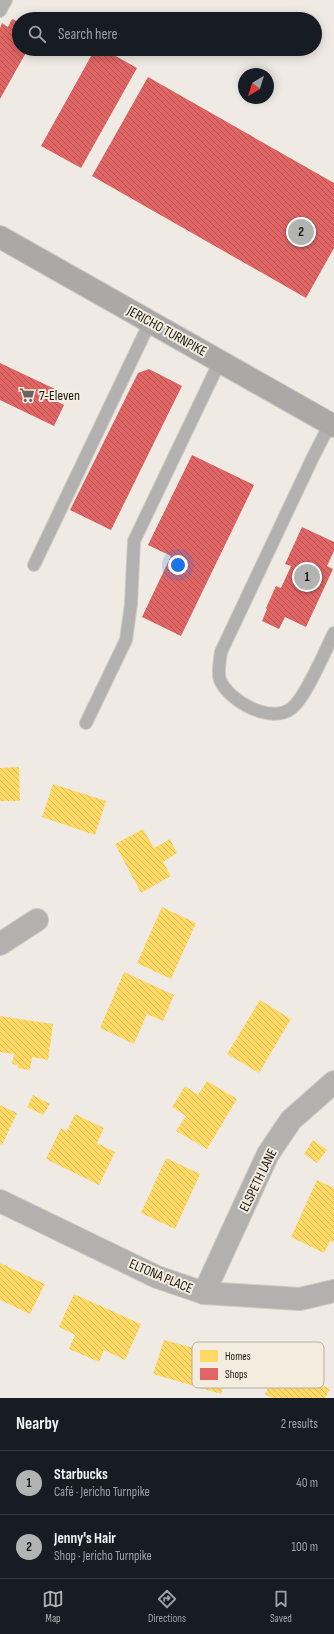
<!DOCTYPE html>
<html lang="en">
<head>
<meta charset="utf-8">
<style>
  :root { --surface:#171b24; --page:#242831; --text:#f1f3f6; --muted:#9ea1a6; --line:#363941; --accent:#b3b3b2 }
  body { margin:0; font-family:"Sofia Sans Condensed",sans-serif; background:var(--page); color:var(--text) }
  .compass { position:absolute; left:238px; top:68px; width:36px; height:36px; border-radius:50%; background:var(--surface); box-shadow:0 2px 10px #0003; rotate:218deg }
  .you { position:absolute; left:178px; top:565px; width:14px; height:14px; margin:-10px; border:3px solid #fff; border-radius:50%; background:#1a73e8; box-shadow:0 0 0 6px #1a73e833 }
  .badge { display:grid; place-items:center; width:26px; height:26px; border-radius:50%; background:var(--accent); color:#111; font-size:13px; font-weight:700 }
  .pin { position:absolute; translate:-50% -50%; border:2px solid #fff; box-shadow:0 1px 4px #0006 }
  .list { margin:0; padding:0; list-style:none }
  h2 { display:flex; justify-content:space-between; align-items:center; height:52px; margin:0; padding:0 16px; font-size:17px }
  h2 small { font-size:13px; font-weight:400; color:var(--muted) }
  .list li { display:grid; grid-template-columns:26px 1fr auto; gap:12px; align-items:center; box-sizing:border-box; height:64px; padding:0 16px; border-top:1px solid var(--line) }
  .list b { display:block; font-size:15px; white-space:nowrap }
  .list p { margin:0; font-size:13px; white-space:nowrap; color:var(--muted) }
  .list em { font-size:13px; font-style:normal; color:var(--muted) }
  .icon { flex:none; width:22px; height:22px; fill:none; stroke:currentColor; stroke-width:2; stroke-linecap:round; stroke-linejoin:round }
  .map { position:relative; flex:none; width:334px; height:1398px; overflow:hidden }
  .search { position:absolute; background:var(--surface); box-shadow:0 2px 10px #0003; left:12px; right:12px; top:12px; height:44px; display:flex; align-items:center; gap:10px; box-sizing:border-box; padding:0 14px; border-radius:22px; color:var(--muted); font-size:15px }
  .sheet { height:180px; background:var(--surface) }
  nav { display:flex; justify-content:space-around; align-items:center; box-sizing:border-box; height:56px; border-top:1px solid var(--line); background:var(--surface); font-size:11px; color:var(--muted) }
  nav a { display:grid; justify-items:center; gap:2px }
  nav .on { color:var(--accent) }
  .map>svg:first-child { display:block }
</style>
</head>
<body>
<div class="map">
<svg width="334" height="1398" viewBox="0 0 334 1398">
  <defs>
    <pattern id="homes-back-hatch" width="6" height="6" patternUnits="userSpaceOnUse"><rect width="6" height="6" fill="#ffd966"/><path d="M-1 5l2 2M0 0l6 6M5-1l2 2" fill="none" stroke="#daba58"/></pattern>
    <pattern id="shops-back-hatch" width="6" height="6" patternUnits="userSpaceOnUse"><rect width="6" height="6" fill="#e06666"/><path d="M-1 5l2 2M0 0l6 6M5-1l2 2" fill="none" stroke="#b55353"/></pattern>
  </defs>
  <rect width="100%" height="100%" fill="#efebe4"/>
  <g fill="url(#homes-back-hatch)">
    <path d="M19,767l1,34h-20v-33z"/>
    <path d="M53,784l53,17 -11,34 -53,-18z"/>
    <path d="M143,829l11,19 16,-9 7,14 -14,9 8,14 -30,17 -26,-49z"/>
    <path d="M162,907l34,16 -25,56 -34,-16z"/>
    <path d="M124,972l50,23 -11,26 -16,-7 -13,30 -34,-16z"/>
    <path d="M260,1000l31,19 -32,54 -32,-19z"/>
    <path d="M0,1016l53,8 -5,36 -16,-3 -2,13 -12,-2v-3l-6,-1 2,-10 -14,-2z"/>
    <path d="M207,1081l30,18 -30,50 -31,-18 10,-15 -14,-9 13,-21 13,9z"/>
    <path d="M33,1095l17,9 -7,11 -16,-8z"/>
    <path d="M0,1105l17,8 -15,32 -2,-1z"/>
    <path d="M75,1114l29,14 -7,15 18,9 -16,33 -53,-26 15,-31 6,3z"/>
    <path d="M313,1140l14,10 -10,13 -13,-9z"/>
    <path d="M166,1158l34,16 -25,55 -34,-16z"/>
    <path d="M317,1180l17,8v54l-4,-1 -6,12 -33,-16z"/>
    <path d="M0,1263l45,21 -15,30 -30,-14z"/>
    <path d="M74,1294l67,30 -16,36 -21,-10 -5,12 -30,-13 6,-14 -16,-8z"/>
    <path d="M164,1340l30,8 -1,3 37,11 -9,32 -68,-20z"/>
    <path d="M277,1368l18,9 2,-4 33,16 -5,9h-53l-7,-4z"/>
  </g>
  <g fill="url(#shops-back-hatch)">
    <path d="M12,19l7,3v27h9l-28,50v-71l2,-5 6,4z"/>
    <path d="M95,49h8l34,19 -56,100 -40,-22z"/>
    <path d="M148,77l186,106v65l-28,50 -214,-122z"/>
    <path d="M0,363l57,27 -5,9 12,6 -10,21 -54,-26z"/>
    <path d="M149,369l33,17 -71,144 -41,-20 68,-137z"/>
    <path d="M192,455l62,30 -73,151 -39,-19 29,-61 -23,-11z"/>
    <path d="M302,527l32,15v9l-7,15 6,3 -27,58 -21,-10 -6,12 -17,-8 5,-12 -1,-1 10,-22 5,2 10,-22 -6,-2z"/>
  </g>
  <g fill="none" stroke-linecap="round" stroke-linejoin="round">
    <g stroke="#cdc9c4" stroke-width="14">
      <g id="lane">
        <path d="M0,11l6,-11"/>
        <path d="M330,424l-17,33 -92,195c-1,9 -4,20 -1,28 9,21 51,45 72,28 14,-11 33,-57 42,-75"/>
        <path d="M34,565l116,-243"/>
        <path d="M86,723l40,-83 5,-36 3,-63 86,-180"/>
      </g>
    </g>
    <g stroke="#cdc9c4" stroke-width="24">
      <g id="street">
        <path d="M0,944l37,-24"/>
        <path d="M0,1201l157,76 47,16 96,6 34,-8"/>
        <path d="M204,1293l64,-139 23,-34 43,-38"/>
      </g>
    </g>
    <g stroke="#cdc9c4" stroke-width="24">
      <path id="primary" d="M0,237l334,189"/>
    </g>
    <use href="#lane" stroke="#b3b0b0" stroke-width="12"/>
    <use href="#street" stroke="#b3b0b0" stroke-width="22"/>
    <use href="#primary" stroke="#aba9a8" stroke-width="22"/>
  </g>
  <defs>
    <g id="supermarket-bare" transform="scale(1.2)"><path d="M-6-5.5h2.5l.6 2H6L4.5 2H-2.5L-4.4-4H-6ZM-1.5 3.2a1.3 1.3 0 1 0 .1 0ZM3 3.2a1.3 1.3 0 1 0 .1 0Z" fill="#67645e" stroke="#f4ecdf" stroke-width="2.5" paint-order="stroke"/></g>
  </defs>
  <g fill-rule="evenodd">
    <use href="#supermarket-bare" x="27" y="395"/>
  </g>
  <g text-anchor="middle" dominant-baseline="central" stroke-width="4" stroke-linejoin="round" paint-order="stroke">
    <g font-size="14" fill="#1e1b16" stroke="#f4ecdf">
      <text transform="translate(167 331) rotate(29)">JERICHO TURNPIKE</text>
      <text transform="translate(258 1180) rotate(-64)">ELSPETH LANE</text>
      <text transform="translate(161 1276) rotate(23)">ELTONA PLACE</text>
    </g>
    <g font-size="14" fill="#1e1b16" stroke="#f4ecdf" text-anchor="start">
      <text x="39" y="395">7-Eleven</text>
    </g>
  </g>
  <rect x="192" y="1342" width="132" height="46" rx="6" fill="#f4ecdf" stroke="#b4ada3" stroke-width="1"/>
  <rect x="200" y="1350" width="18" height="12" fill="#ffd966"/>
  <rect x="200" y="1368" width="18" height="12" fill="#e06666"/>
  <g font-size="11" fill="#1e1b16">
    <text x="225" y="1360">Homes</text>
    <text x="225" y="1378">Shops</text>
  </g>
</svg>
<svg class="compass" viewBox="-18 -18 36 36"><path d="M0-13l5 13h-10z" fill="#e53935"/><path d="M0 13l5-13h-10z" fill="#9ea1a6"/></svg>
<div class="you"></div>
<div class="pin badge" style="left:307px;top:577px">1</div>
<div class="pin badge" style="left:301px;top:232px">2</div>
<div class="search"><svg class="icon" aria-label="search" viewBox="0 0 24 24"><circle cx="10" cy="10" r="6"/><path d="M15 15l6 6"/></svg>Search here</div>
</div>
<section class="sheet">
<h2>Nearby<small>2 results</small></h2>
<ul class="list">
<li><span class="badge">1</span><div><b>Starbucks</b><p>Café · Jericho Turnpike</p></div><em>40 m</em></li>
<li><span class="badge">2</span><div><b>Jenny's Hair</b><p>Shop · Jericho Turnpike</p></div><em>100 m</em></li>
</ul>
</section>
<nav>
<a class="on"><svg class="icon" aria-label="map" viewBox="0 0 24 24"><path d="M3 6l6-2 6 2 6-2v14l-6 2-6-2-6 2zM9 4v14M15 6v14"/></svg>Map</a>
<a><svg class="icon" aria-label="directions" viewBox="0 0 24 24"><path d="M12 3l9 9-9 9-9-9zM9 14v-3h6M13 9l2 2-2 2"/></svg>Directions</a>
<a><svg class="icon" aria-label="saved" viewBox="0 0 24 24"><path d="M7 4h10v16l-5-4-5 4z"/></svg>Saved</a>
</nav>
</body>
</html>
